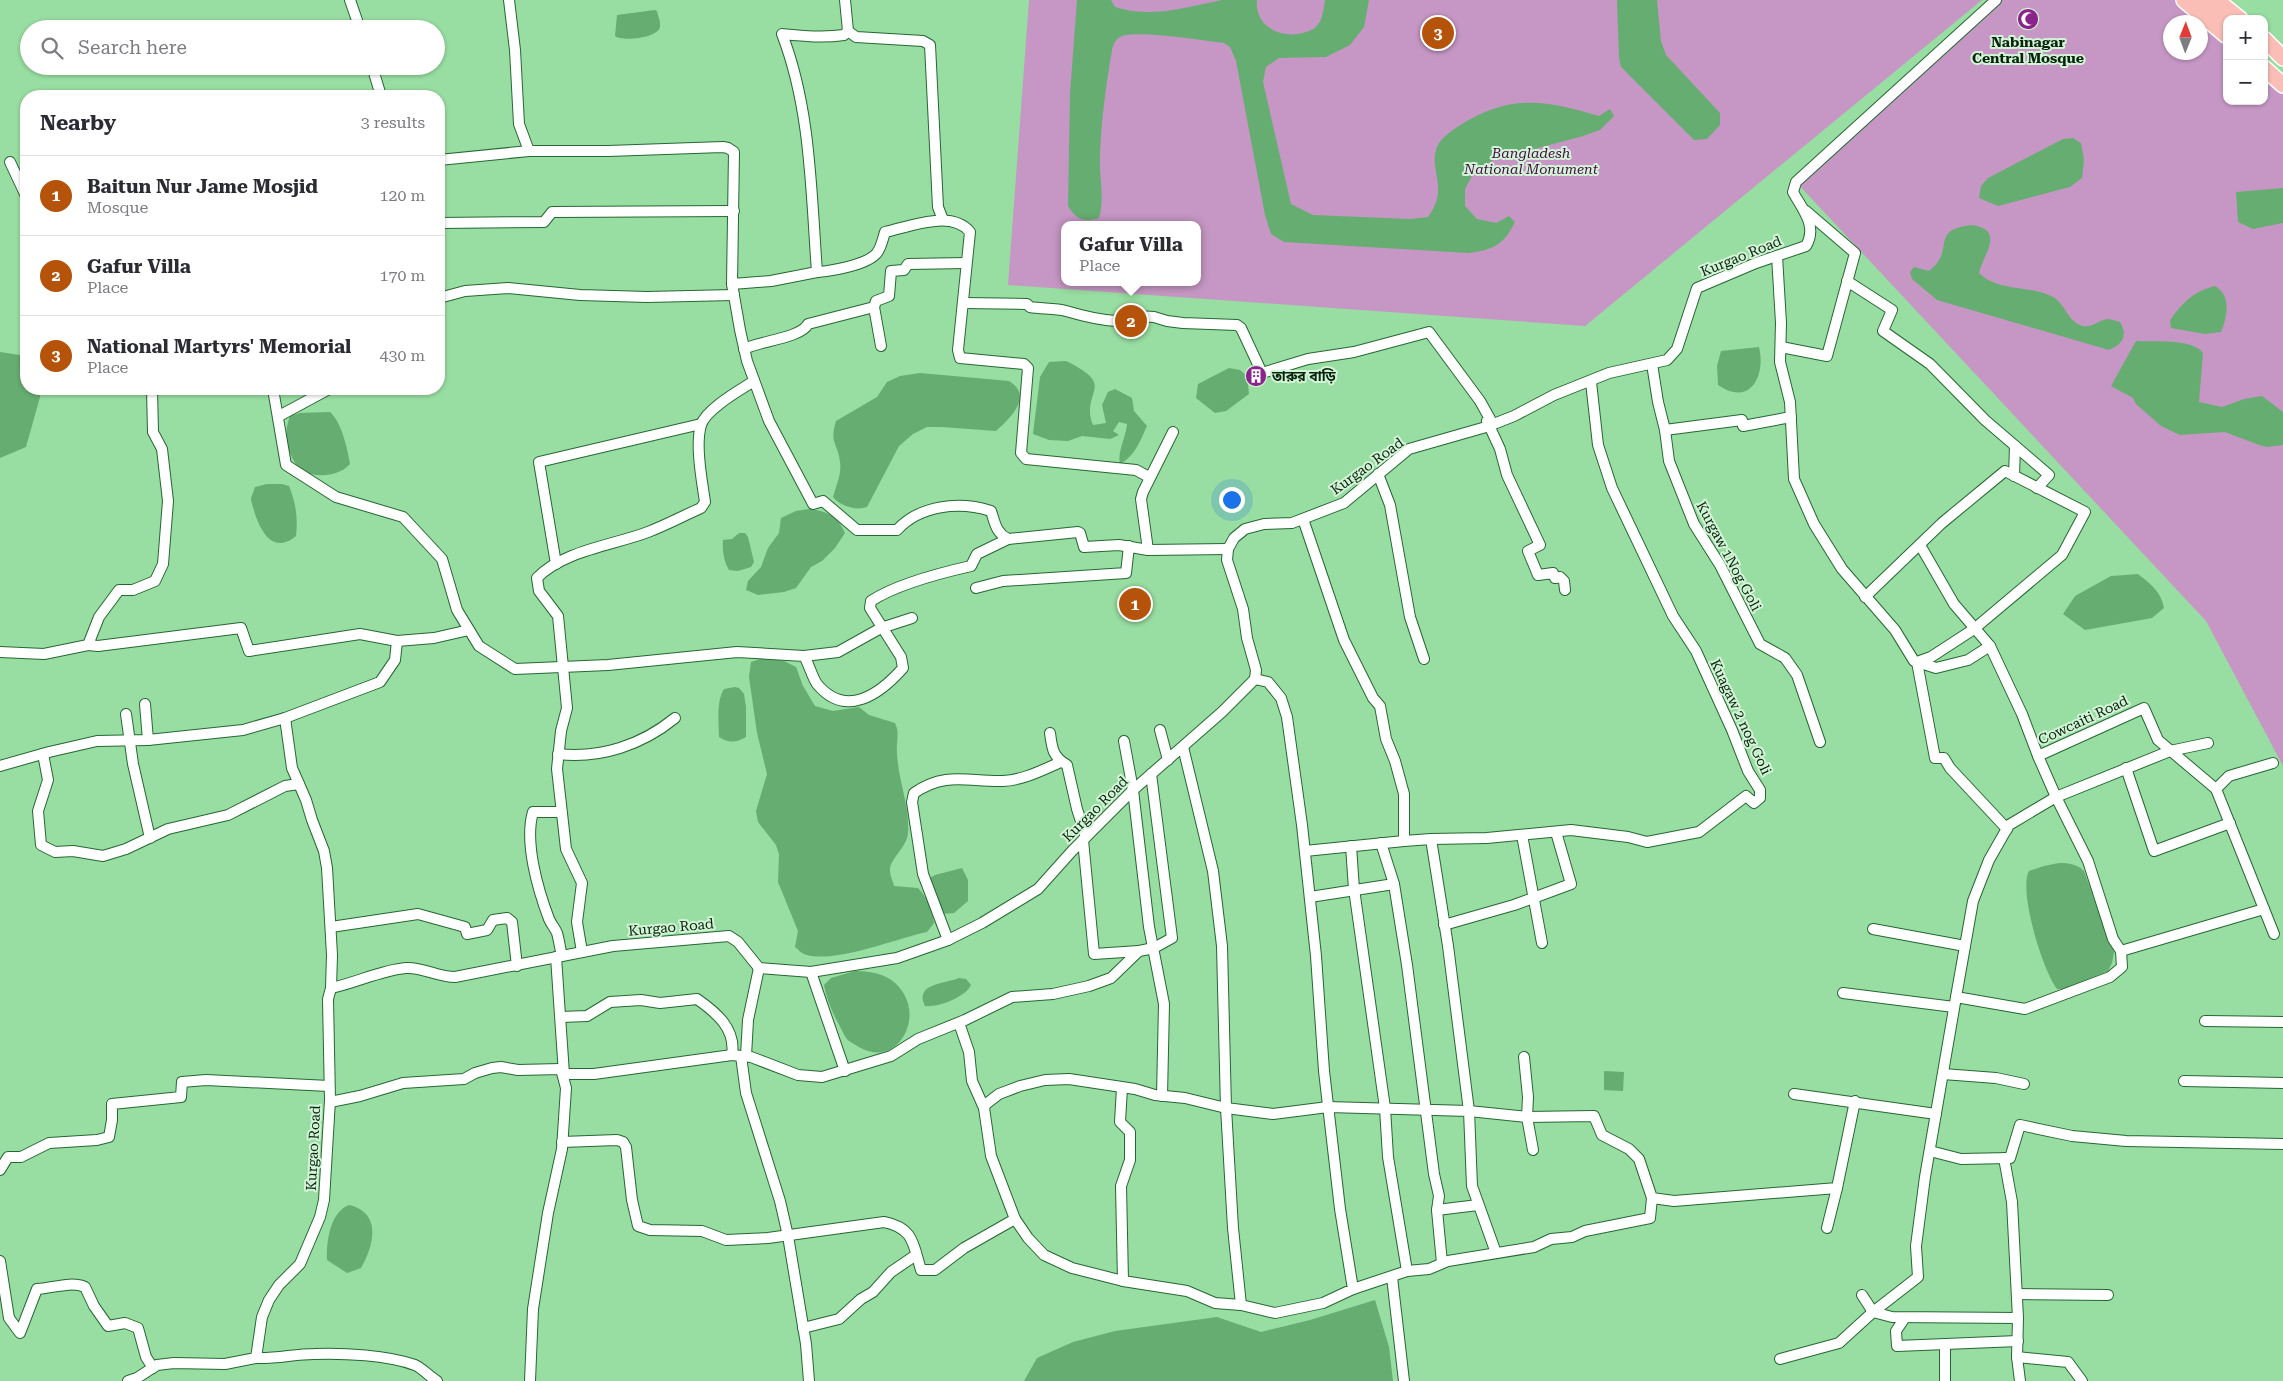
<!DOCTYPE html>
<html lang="en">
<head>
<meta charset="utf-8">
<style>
  :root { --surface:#fff; --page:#f2f2f3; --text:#2b2b33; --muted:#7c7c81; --line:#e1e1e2; --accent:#b45309 }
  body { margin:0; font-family:"Roboto Serif","Noto Sans Bengali",serif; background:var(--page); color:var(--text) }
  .controls { position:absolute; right:15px; top:15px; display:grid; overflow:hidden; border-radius:10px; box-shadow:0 1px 4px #0004 }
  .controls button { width:45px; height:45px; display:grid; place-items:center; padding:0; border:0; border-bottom:1px solid var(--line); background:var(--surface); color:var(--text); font:25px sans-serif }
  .compass { position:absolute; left:2163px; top:15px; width:45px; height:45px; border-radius:50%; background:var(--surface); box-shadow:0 1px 4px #0004; rotate:1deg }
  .you { position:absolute; left:1231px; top:499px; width:18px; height:18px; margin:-12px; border:4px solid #fff; border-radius:50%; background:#1a73e8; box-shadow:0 0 0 8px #1a73e833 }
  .badge { display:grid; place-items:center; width:32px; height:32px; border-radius:50%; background:var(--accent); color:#fff; font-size:16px; font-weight:700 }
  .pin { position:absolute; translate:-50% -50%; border:2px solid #fff; box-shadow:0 1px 5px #0006 }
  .popup { position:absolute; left:1061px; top:221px; width:140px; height:65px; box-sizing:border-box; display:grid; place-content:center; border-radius:10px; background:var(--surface); filter:drop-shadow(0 1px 4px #0005); font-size:16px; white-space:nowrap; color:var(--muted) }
  .popup b { font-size:19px; color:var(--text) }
  .popup::after { content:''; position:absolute; left:50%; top:100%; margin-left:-10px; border:10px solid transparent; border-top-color:var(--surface) }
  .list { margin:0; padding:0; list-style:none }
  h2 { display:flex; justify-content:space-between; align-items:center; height:65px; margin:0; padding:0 20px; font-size:21px }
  h2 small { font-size:16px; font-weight:400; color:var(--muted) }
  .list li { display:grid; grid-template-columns:32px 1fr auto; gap:15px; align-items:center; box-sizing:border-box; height:80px; padding:0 20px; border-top:1px solid var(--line) }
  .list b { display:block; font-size:19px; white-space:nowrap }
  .list p { margin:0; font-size:16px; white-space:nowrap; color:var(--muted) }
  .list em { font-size:16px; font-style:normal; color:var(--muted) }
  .icon { flex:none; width:28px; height:28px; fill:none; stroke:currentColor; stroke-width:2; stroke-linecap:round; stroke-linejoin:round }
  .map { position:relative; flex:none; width:2283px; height:1381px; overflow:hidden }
  .search { position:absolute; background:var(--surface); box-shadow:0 1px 4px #0004; left:20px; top:20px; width:425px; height:55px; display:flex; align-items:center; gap:12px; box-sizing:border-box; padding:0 18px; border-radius:28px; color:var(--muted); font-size:19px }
  .panel { position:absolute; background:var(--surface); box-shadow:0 1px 4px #0004; left:20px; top:90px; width:425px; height:305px; border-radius:20px }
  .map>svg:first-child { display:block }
</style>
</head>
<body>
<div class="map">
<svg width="2283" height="1381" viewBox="0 0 2283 1381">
  <rect width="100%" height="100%" fill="#98dda1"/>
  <g fill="#c697c4" fill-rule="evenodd">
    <path d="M1029,0h953l-397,326 -577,-41zM1065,225h132v57h-132z"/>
    <path d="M1996,0h181l50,42v59h37v-28l19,16v677l-77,-145 -410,-439zM2170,22h30v30h-30z"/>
  </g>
  <g fill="#66ad71">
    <path d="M1077,0h34l4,7c37,12 71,0 107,-7 11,0 24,0 35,0 -3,28 27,40 49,32 6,-2 10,-4 13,-9 4,-6 5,-16 6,-23h44l-5,27 -14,18 -24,12 -47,1 -13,9 -3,15 28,122 22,11 97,4 18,-2c22,-30 0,-46 9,-70 5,-11 16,-17 25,-23 49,-30 84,-24 137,-8l11,-7 4,7 -14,14 -17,6 -90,24 -20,14 -8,15v17l12,13 19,4 13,-7 6,6c-11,23 -22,28 -47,31l-184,-11 -13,-8 -6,-19 -29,-154 -6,-14 -6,-4c-19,-2 -90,-14 -104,-6 -5,3 -7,8 -8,13 -6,35 -11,71 -12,107 -1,21 5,40 -1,61 -16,5 -23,1 -31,-12l2,-112z"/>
    <path d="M1617,0h40l4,41 5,14 54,58v12l-13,14 -13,1 -73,-73 -2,-9z"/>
    <path d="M655,10l2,1c1,4 4,12 3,16 -2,11 -38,15 -45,9l2,-21z"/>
    <path d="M2073,138l8,5 3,17 -2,18 -12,9 -72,19 -19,-8 2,-12 7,-8 75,-39z"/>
    <path d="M2283,188v35l-30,6 -15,-7 -2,-30z"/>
    <path d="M1972,225c34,5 11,30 7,48 19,19 49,12 72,23 14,6 15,23 29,29 12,5 18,-6 29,-6 4,1 8,2 11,3 8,14 3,22 -11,28l-172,-50 -25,-21 -2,-7 4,-5 15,4c28,-22 -1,-41 43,-46z"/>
    <path d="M2215,286c17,10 12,31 6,46l-16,2 -34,-6 -1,-8c13,-18 24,-29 45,-34z"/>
    <path d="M2136,341c18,1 56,-3 67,12l-4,49 23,5 22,-8 18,-3 21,16v33l-16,2 -8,-2 -34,-13 -45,3 -19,-9 -25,-22 -3,-6 -22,-12z"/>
    <path d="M1759,347c7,29 -9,60 -41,38l-1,-19 4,-15z"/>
    <path d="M0,352l26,4v33h13l1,8 -14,50 -26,11z"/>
    <path d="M1066,361c53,26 14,29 27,64l13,-2 -4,-18 6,-13 7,-3 17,9 2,13 13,15c-7,15 -12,30 -27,38 -3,-12 6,-27 7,-40l-8,-2 -6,9 6,4 -9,4 -28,-3 -14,5 -19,-1 -16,-6 7,-57 9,-15z"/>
    <path d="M1229,368l11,2 7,6 2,18 -23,17 -11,2 -19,-15 2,-14z"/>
    <path d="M920,373l89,8c25,15 1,37 -13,50l-54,-4h-15l-14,7 -14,12 -32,61c-11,4 -27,-1 -34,-10 3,-11 9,-24 7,-35 -2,-19 -11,-18 -4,-41l41,-24 10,-15 13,-6z"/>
    <path d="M330,412c12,11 17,36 20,52 -13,14 -34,13 -50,7 -12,-18 -18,-34 -10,-55l10,-3z"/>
    <path d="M267,484h15l7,2c7,17 9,32 7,50 -22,18 -34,-2 -41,-22 -1,-5 -4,-11 -4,-16 1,-3 3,-8 4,-11z"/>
    <path d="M809,509c18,2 29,7 36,24l-10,15 -13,13 -11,6 -15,21 -12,4 -26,3 -12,-5 2,-9 13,-14 7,-19 11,-15 2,-15 15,-7z"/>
    <path d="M739,533h6l3,4 6,25 -3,5 -13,4 -9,-1c-5,-8 -7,-20 -6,-30l9,-1z"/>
    <path d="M2138,574c13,10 23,18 26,34l-12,10 -67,12 -22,-16 12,-18 36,-20z"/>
    <path d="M763,658l21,3 12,6 7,19 12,20 18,5 26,-4 10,8 26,8c5,10 1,19 2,30 1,27 13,53 11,80 -1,15 -19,26 -18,38 0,5 3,10 4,15l24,2c10,11 14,21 16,35l-7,9c-30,6 -95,33 -123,22 -3,-1 -6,-5 -9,-7l3,-16 -20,-49 1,-28 -3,-9 -18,-23 -2,-11 11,-37 -10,-41 -8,-56 2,-15z"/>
    <path d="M735,687l4,1 5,6 2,13v30c-11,6 -17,6 -27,0 0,-16 -3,-35 5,-48z"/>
    <path d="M2059,863c10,0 18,1 25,8l30,81 -2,11 -4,8 -45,18h-6c-14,-17 -39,-99 -28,-118l15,-5z"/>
    <path d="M962,868l6,12v21l-14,12 -12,1 -14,-35 7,-4z"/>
    <path d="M855,971c18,0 37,4 47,20 22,32 -8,77 -43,56 -4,-3 -10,-5 -13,-9 -3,-5 -6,-12 -9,-17 -6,-12 -11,-24 -13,-36l7,-7z"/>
    <path d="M959,978l7,1 5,6c-5,12 -34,23 -46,21 -11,-23 20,-22 34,-28z"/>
    <path d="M1604,1071l20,1 -1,19 -19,-1z"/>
    <path d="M349,1205c33,8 25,40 12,63l-14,5 -20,-13c-1,-18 3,-48 22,-55z"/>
    <path d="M1375,1300l14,47 4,34h-369l13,-23 36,-16 42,-11 102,-14 44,15 49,-12z"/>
  </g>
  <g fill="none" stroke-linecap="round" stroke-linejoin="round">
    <g stroke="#256833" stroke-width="12">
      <g id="minor">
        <path d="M350,0l10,29"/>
        <path d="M509,0l6,50 4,74 10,27"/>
        <path d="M845,0l3,31"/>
        <path d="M848,31l8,6 67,4 7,4 8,162 5,13"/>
        <path d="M372,66l9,30"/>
        <path d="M439,160l90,-9h79l115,-4 5,1 6,4 -2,132 8,46 7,31 22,60 44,83 10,-3 34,29h40c23,-25 62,-29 94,-19 4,12 5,22 17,28l70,-7 2,1 4,14 35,-2 29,5 80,-1"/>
        <path d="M10,162l16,34"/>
        <path d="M439,223l105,-1 8,-10 182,-1"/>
        <path d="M1777,256l4,67 -1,39 10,40 4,77 20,45 28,45 53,61 19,31 22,7 32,-8 22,-14"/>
        <path d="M817,272c15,-1 49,-7 59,-18 5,-5 7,-16 9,-22 24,-5 66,-23 85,0l-12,118 2,8 64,6 4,4 -7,85 5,6 110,11 13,7"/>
        <path d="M1847,281l45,29 -9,21 47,33 55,56 64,55 -12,13"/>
        <path d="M732,284l39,-3 46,-9c-6,-80 -6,-163 -35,-238 21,2 41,4 62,1l4,-4"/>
        <path d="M439,298l26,-7 43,-3 72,7 67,2 87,-2"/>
        <path d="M963,303l64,1 3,3c11,2 25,1 36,4 17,5 32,9 50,10l5,-6 33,2 13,4 16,2 54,2 4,3 21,45 46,-14 46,-7 75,-20 51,69 10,18 -3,2 13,28 7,26 33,70 -12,6 10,24 15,-2 2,5 5,-1 4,4 1,9"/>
        <path d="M874,307l7,39"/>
        <path d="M1781,347l46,9 28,-103 -49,-42"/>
        <path d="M744,349c16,-8 57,-11 64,-25l66,-17 2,-6 13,-5 2,-25 13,-1 4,-6 58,-1"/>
        <path d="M1652,364l6,38 7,28 4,31 25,63 26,41 40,79 25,14 12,17 23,67"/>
        <path d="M273,389l13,76 50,32 67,20 39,42 15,51 22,36 36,23 93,-4 129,-13 67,4c5,8 8,21 13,28 29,35 63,10 86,-16l-2,-11 -31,-49 1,-7c26,-17 69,-28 100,-35l6,-12 31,-15"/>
        <path d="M279,416l50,-27"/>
        <path d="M1665,430l77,-10 1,6 48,-9"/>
        <path d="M1378,474l12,31 20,112 14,42"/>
        <path d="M2014,476l1,-30"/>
        <path d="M1303,519l41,121 29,58 7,8 6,33 9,22 9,33v47l27,-2 17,107 21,165 58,6 67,-1 8,19 27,14 10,10 13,39 22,3 163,-13 18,-87"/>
        <path d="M1920,545l34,59 36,42 32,68 16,42 106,-48 14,32 58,49"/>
        <path d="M1148,550l-7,-51 2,-7 30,-60"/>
        <path d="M556,564l-17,-102 162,-38"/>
        <path d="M976,588l27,-7 123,-8 3,-27"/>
        <path d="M1865,597l77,-74 63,-52 80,41 -23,43 -88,74 -43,28 -14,5 18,96h9l6,10 57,61"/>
        <path d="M88,645l10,1 143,-18 8,23 111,-17 37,7"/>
        <path d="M0,652l44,2 44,-9 11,-28 20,-27h14l22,-9 8,-17 5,-63 -6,-52 -9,-17 -1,-43"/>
        <path d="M804,656l34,-4 43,-24 31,-10"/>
        <path d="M145,704l3,36"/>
        <path d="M126,714l7,50 17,74"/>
        <path d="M1160,730l8,30"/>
        <path d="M1050,733c2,16 3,24 17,32l10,44 9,28"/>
        <path d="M1124,741l9,49 16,137 15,77 -2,92"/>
        <path d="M1183,747l30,124 9,75 4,162 7,120 8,77"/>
        <path d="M43,754l5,26 -10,31 3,34 14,7 18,-1 30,5 23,-7 42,-20 60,-14 57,-29 14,-2"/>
        <path d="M558,754c42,5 84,-9 117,-36"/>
        <path d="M0,766l49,-14 48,-11 51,-1 95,-10 42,-12 95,-36 15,-22 2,-19 37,-3 35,-8"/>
        <path d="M2126,768l28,83 76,-28"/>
        <path d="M561,812h-28c-9,30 5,78 16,107 2,5 6,9 8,14 2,7 3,15 5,23"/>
        <path d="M1522,835l20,108"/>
        <path d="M1431,839l56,-1 84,-8 57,7 19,5 52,-10 47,-36 8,7 6,-5v-8l-12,-19 -16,-41 -36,-79 -23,-35 -61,-128 -14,-43 -7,-63"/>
        <path d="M1083,840l11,114 45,-3"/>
        <path d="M1381,843l13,41 13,81 27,209 5,22 -2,14 5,53"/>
        <path d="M1351,846l3,43 31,219 3,49 19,114"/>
        <path d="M1305,851l99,-10"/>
        <path d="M1310,897l84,-13"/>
        <path d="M2264,909l10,25"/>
        <path d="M1444,925l70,-20 57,-21 -15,-52"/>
        <path d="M331,927l87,-13 47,13 2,7 20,-4 6,-10 14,-2 5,4 5,44"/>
        <path d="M1873,929l92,17"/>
        <path d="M948,940l-25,-66 -11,-72 2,-9c32,-22 54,-11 89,-12 21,-1 39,-11 58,-19"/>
        <path d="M2121,951l143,-42 -48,-120 13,-13 44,-13"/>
        <path d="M582,952l-5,-30 5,-39 -16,-34 -9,-80 4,-38 6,-23 -9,-92 -19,-25 -2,-13c25,-27 77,-33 111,-46 18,-7 35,-16 53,-24l4,-6c-3,-21 -10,-57 -4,-77 5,-16 39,-35 53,-44"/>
        <path d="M556,957l8,117h30l138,-19 19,2 47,18 24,2 69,-21 27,-17 47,-19 47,-23 41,-3 36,-8 22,-8 28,-27 15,-3 18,-10 -21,-164"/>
        <path d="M811,972l34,99"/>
        <path d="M331,988c25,-5 50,-18 75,-20 17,-1 32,9 49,9l158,-31 116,-10 9,6 21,26 52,4 86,-14 51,-18 34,-17 56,-34 34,-38 61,-61 89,-78 33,-33 1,-9 -9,-32 -4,-29 -16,-49 1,-11 6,-11 11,-9 19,-5 28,-1 52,-20 65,-54 77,-22 28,-11 40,-21 55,-22 58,-13 10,-11 20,-61 59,-25 50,-17c12,-20 -4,-37 -13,-54l3,-10 200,-182"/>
        <path d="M1843,993l111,14"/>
        <path d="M1956,997l17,-96 16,-41 20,-35 47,-28 114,-46 38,-8"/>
        <path d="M561,1017l26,-1 23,-14 31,-2 19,3 37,-4c20,14 39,30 35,56"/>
        <path d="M2205,1021l78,1"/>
        <path d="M959,1023l10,29 3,29 12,27"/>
        <path d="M741,1056l5,37 34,108 8,35 18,108 3,37"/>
        <path d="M746,1056l2,-36 11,-52"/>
        <path d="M1524,1057l4,40 -1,20 6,33"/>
        <path d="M1943,1074l53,4 28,6"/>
        <path d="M2184,1081l99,2"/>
        <path d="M1122,1088l-2,34 10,10v28l-9,26 2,95"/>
        <path d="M1794,1094l142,20"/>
        <path d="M330,1102l30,-6 43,-13 61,-4 11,-6 17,-5 9,-1 17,3 43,-1 5,19 -4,61 -14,64 -15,96 -3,72"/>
        <path d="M562,1142l55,-2 6,2 3,5 6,53 6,26 12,4 52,1 24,9 42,-2 116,-16c30,6 29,22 37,48h14l29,-22 51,-29 -24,-63 -7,-48 2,-4 13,-10 21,-8 25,-6 24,-1 66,10 20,6 30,3 41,10 47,6 55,-7 141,4 3,75 24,67"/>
        <path d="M1930,1151l31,8 49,-1 10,-33 52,11 54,5 157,3"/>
        <path d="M2004,1158l8,44 6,116"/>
        <path d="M0,1170l8,-13h13l28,-14 48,-3 12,-3 3,-17v-16l69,-7 1,-15 24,-2 123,6"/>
        <path d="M1437,1210l41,-5"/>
        <path d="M1015,1219l13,19 16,17 28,13 51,13 64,10 28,12 26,2 34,8 48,-10 30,-14 -13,-80 -16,-138 -8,-115 -14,-131 -15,-108 -6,-19 -13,-16 -13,-3"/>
        <path d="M1827,1228l10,-40"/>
        <path d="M0,1261l9,57 11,15 17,-44c16,-1 34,-8 48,-2l9,19 14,20 17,-3 13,5 8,29 7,11"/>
        <path d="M1392,1277l12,104"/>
        <path d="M1353,1289l54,-18 22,-2 19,-8 86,-14 17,-8 21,-2 13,-6 65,-13 2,-20"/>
        <path d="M2017,1294l91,1"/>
        <path d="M1862,1295l11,17 19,5 126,1 -1,39 3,24"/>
        <path d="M1904,1319l-8,12 1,15 121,-5"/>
        <path d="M803,1328l36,-9 22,-20 12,-7 18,-20 25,-17"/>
        <path d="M1945,1344v37"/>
        <path d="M2017,1357l51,5 14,19"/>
        <path d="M256,1358c20,1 39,-4 58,-4 30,-1 73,1 101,11 7,3 15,12 22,16"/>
        <path d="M1780,1359l59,-16 34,-31 45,-35 -2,-31 9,-69 31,-180 69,12 85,-32 12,-10 -1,-16 -8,-12 -25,-78 -32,-64 -18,-41"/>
        <path d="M128,1381l9,-3 20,-13 17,-2 51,1 31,-6 6,-41 7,-17 10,-15 21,-21 20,-47 4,-17 6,-100 -2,-101 3,-11 1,-33 -5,-87 -3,-17 -12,-31 -6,-20 -14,-32 -7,-50"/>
      </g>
    </g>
    <g stroke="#fff" stroke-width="18">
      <g id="highway">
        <path d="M2184,0l43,36"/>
        <path d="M2202,0l25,21"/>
        <path d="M2220,3l20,16"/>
        <path d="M2264,39l19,19"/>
        <path d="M2264,68l19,17"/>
      </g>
    </g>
    <use href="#minor" stroke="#fff" stroke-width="10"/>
    <use href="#highway" stroke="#fabeb6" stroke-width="15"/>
  </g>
  <defs>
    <g id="mosque-disc" transform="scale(1.125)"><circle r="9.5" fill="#8a248b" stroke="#d3f4d6"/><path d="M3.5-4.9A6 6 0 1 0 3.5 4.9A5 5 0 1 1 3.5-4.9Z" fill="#fff"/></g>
    <g id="building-disc" transform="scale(1.125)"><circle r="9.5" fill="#8a248b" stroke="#d3f4d6"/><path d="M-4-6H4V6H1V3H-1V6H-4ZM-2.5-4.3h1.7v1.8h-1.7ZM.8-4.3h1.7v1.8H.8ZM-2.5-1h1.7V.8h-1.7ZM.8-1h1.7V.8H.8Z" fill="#fff"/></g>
  </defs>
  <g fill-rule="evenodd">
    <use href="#mosque-disc" x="2028" y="19"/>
    <use href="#building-disc" x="1256" y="376"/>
  </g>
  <g text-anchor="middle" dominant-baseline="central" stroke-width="4" stroke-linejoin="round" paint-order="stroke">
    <g font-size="14" font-weight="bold" fill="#07230c" stroke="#d3f4d6">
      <text x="2028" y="42">Nabinagar<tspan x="2028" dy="16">Central Mosque</tspan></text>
      <text x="1272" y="376" text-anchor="start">তারুর বাড়ি</text>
    </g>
    <g font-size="14" font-style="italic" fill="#460a46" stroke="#d3f4d6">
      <text x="1531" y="153">Bangladesh<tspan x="1531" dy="16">National Monument</tspan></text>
    </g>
    <g font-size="14" fill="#07230c" stroke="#d3f4d6">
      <text transform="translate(1741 256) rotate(-22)">Kurgao Road</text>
      <text transform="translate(1367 466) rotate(-36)">Kurgao Road</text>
      <text transform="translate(1729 556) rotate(62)">Kurgaw 1Nog Goli</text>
      <text transform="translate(1741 717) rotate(65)">Kuagaw 2 nog Goli</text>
      <text transform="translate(2083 720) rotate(-25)">Cowcaiti Road</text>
      <text transform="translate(1095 809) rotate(-45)">Kurgao Road</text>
      <text transform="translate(671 927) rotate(-5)">Kurgao Road</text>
      <text transform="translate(313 1148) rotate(-87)">Kurgao Road</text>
    </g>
  </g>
</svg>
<div class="controls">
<button>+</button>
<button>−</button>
</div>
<svg class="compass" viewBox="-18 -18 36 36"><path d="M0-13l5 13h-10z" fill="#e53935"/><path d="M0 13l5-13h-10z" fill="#7c7c81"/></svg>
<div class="you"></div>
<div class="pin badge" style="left:1135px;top:604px">1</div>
<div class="pin badge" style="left:1131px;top:321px">2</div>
<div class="popup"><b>Gafur Villa</b>Place</div>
<div class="pin badge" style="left:1438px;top:33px">3</div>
<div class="search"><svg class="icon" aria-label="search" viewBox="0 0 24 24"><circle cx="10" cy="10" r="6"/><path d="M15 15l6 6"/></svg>Search here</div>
<section class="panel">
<h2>Nearby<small>3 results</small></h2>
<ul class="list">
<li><span class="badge">1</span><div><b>Baitun Nur Jame Mosjid</b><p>Mosque</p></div><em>120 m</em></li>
<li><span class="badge">2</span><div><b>Gafur Villa</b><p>Place</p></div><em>170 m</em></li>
<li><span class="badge">3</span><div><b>National Martyrs' Memorial</b><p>Place</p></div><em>430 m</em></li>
</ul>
</section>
</div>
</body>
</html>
